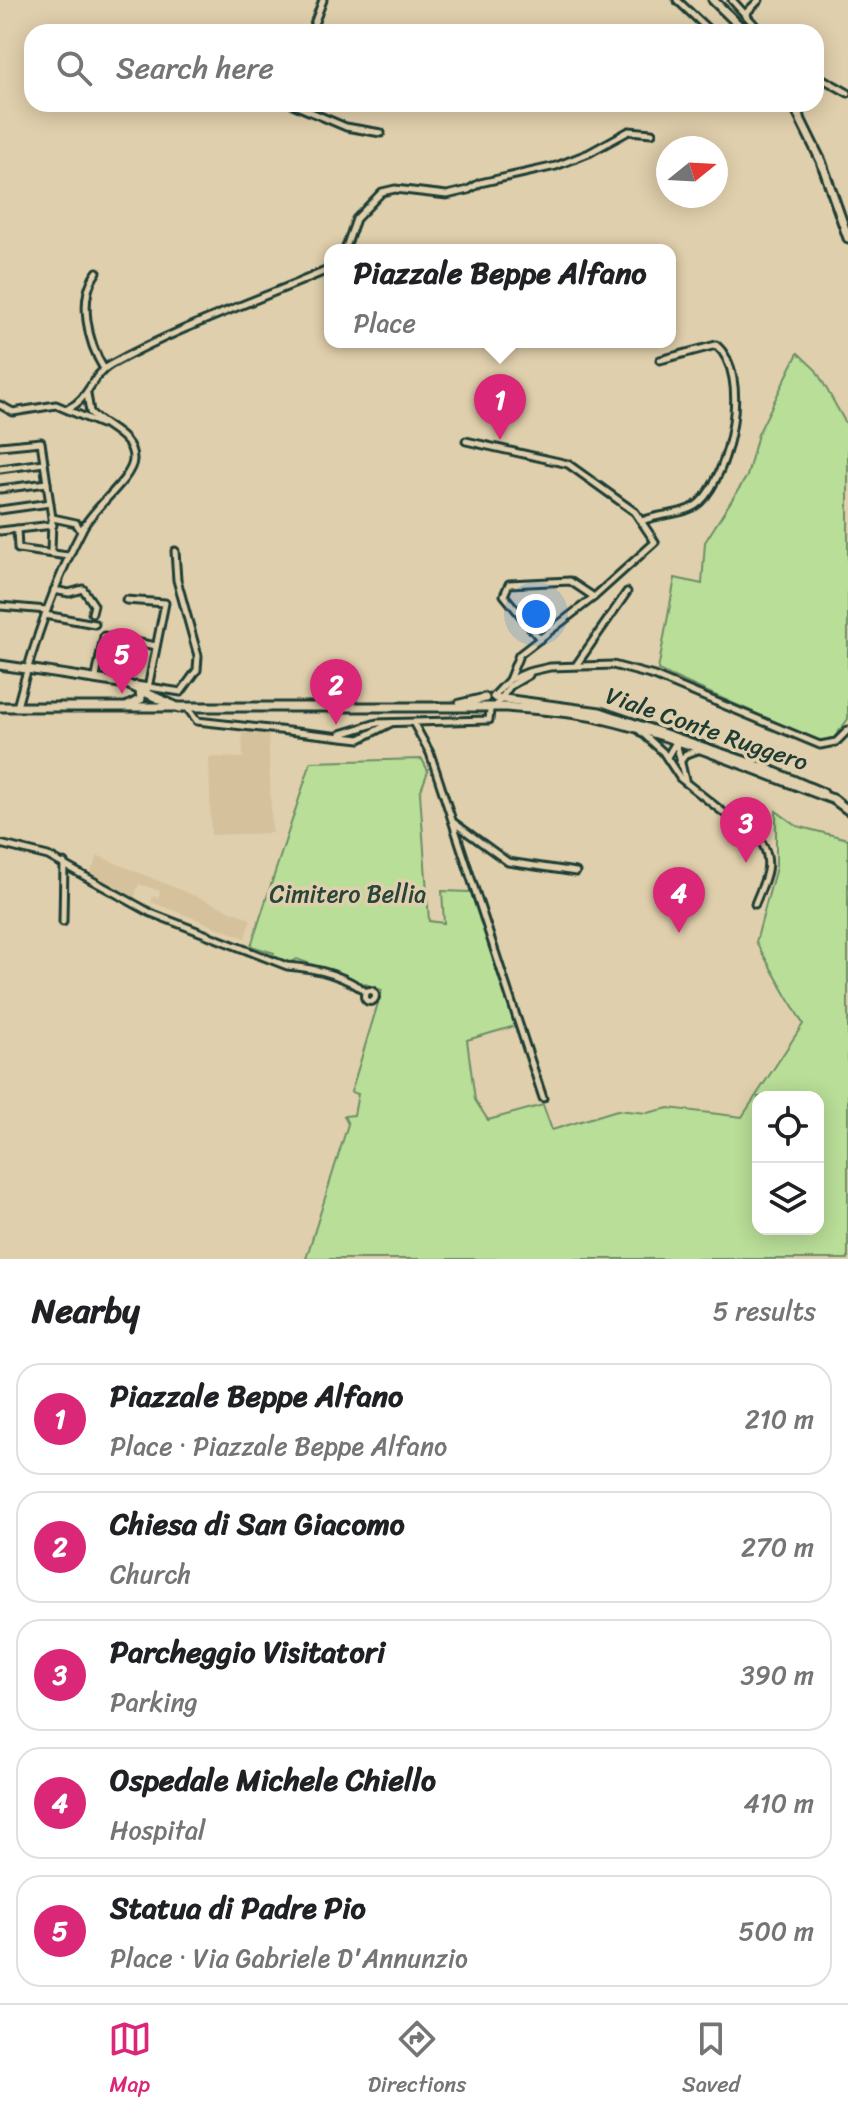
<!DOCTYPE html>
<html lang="en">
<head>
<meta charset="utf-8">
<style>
  :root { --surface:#fff; --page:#f6f6f6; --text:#202124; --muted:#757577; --line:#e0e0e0; --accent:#db2777 }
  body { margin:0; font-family:Sriracha,sans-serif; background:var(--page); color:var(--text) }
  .controls { position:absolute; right:24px; bottom:24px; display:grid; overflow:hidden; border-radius:16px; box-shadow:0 4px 20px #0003 }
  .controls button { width:72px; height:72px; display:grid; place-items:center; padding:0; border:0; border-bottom:2px solid var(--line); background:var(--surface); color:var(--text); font:40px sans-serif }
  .compass { position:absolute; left:656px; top:136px; width:72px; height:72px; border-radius:50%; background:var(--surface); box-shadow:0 4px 20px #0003; rotate:72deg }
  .you { position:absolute; left:536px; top:614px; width:28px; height:28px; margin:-20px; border:6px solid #fff; border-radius:50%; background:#1a73e8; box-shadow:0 0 0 12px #1a73e833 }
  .badge { display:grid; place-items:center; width:52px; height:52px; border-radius:50%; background:var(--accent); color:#fff; font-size:26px; font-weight:700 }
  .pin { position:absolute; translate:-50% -66px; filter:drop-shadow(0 2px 4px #0008) }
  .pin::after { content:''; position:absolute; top:42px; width:28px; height:24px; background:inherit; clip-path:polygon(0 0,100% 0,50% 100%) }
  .popup { position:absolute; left:324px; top:244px; width:352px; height:104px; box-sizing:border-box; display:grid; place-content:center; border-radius:16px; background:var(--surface); filter:drop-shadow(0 2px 6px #0005); font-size:26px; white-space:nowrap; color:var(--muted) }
  .popup b { font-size:30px; color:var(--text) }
  .popup::after { content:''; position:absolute; left:50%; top:100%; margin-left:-16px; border:16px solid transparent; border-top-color:var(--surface) }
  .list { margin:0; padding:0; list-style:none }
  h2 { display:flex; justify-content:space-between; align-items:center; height:104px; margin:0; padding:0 32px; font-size:34px }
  h2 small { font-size:26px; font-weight:400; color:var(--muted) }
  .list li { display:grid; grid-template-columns:52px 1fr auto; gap:24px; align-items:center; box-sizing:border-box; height:112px; margin:0 16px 16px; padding:0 16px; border:2px solid var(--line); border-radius:24px }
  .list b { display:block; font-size:30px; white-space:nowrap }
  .list p { margin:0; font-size:26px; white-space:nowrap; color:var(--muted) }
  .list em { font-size:26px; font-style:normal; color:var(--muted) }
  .icon { flex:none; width:44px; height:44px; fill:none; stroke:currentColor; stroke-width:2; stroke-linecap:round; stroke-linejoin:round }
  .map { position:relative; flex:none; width:848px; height:1259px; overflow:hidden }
  .search { position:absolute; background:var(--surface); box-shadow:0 4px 20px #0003; left:24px; right:24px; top:24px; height:88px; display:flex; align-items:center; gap:20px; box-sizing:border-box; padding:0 28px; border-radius:24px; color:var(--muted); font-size:30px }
  .sheet { height:744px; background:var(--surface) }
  nav { display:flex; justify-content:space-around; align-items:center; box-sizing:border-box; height:112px; border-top:2px solid var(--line); background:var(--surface); font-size:22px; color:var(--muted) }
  nav a { display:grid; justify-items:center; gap:4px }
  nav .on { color:var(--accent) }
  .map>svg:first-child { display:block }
</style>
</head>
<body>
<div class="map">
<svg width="848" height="1259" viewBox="0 0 848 1259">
  <rect width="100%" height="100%" fill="#e0cfac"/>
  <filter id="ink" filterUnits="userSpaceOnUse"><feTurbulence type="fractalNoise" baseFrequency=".0125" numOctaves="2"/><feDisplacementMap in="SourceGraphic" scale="16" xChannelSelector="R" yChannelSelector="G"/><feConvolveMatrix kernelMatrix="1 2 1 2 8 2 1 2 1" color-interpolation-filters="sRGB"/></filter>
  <g filter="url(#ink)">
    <g fill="#d5c29c">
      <path d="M242,728l26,1 4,104 -61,2 -2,-78 34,1z"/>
      <path d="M98,856l153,63 -6,19 -94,-36 2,-6 5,2 2,-7 -21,-7 -6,16 -15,-8 -28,-18z"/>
    </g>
    <g fill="#b9de98" stroke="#6c8e66" stroke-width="2" fill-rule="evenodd">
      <path d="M798,353l18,17 32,57v292l-17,23h-10l-163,-72 17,-92 27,6 3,-42 42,-66 11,-42z"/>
      <path d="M422,759l6,12 -8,22 9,128 15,2 -2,-32 29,1 44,134 -48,14 8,60 13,20 55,-15 9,25 65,-20 30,3 22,-5 73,9 61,-93 -47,-82 20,-75v-56l21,15 51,13v420h-542l42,-135 -4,-8 10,-1 4,-21 -7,-2 31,-102 -85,-31 -9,5 -15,-8 1,-3 -23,-7 60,-184zM758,1097h60v132h-60z"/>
    </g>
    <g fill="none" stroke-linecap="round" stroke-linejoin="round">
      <g stroke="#1f3d34" stroke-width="11">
        <g id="minor">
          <path d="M677,0l34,32"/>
          <path d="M732,0l29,32"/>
          <path d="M746,13l13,-13"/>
          <path d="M311,32l12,-32"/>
          <path d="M816,75l32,18"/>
          <path d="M292,104l54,23 35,6"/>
          <path d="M345,250l11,-31 26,-27 13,-3 52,6 21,-5 12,-7 76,-17 33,-13 40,-22 23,2"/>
          <path d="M97,272c-20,26 -9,71 7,97"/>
          <path d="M0,405l13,7 43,-7 45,19"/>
          <path d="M69,408c20,-9 22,-32 41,-43 71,-39 146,-64 220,-96"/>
          <path d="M466,441l102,23 67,48 20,30 -61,55 -75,58 -10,25"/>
          <path d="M0,446l41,-4 11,76 -1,35"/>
          <path d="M0,469l44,-6"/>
          <path d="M0,489l47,-6"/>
          <path d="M0,510l50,-7"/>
          <path d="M53,518l23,5 5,8"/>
          <path d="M642,521c17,-8 43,-5 58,-19 30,-28 52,-127 16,-157l-56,15"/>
          <path d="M17,529l1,20 50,7"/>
          <path d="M0,531l53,-6"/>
          <path d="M54,590l15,3 14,-4 11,16 -2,8"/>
          <path d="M126,600l39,3 -17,85"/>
          <path d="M0,606l47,4"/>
          <path d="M45,615l50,9"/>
          <path d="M540,639l-36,-44 5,-11 61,-3 24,16"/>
          <path d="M577,664l50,-72"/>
          <path d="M96,677l8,-41 52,10"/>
          <path d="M136,685l45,7 16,-22 1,-14 -21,-76 -2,-29"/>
          <path d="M493,697l16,-17 19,-8 22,-5 63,-2 41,11 166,69 16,-3 12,-12"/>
          <path d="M496,706l14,-20 19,-11"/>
          <path d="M17,707c16,-62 36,-122 66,-179 10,-20 49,-49 50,-68 1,-25 -29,-32 -43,-48l-3,-18"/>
          <path d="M188,709l9,12 163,18 31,-16"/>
          <path d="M414,724l16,29 113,345"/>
          <path d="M639,730l24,22 17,26 82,65c13,22 1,40 -7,61"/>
          <path d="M341,734l36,-11 112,-3 1,-10"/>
          <path d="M676,742l9,38"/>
          <path d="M667,757l9,-15"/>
          <path d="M680,762l6,-8 12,-4"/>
          <path d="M453,822l55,40 68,10"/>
          <path d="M0,844l48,12 103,57 136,53c28,2 57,9 79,26"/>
          <path d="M63,922l1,-59"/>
          <circle cx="370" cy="996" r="5.5"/>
        </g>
      </g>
      <g stroke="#1f3d34" stroke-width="13">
        <g id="secondary">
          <path d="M0,665l127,19 52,24"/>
          <path d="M496,698l104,14 165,56 58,25"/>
          <path d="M460,704l25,-6"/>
          <path d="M128,706l13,-7 -1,-9"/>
          <path d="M0,707h507c30,3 61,4 91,11 81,18 160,54 237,82"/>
          <path d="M833,799l15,11"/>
        </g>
      </g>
      <g stroke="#1f3d34" stroke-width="13">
        <g id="primary">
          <path d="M713,0l33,32"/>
          <path d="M793,104l28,57 27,77"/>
        </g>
      </g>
      <use href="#minor" stroke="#e0cfac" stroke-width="5"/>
      <use href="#secondary" stroke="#e0cfac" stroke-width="7"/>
      <use href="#primary" stroke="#e0cfac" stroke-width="7"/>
    </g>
  </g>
  <g text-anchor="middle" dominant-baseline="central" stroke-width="7" stroke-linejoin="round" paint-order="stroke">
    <g font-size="24" fill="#1f3d34" stroke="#e0cfac">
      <text transform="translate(707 729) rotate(19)">Viale Conte Ruggero</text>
    </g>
    <g font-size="24" fill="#274539" stroke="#e0cfac">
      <text x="348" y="894">Cimitero Bellia</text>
    </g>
  </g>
</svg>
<div class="controls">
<button><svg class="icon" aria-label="locate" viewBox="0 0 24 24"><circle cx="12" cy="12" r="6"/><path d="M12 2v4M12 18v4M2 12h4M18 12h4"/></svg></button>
<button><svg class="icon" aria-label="layers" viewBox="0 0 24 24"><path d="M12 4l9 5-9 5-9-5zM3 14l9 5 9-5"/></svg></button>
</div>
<svg class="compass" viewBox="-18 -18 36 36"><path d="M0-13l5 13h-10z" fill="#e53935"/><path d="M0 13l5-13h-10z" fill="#757577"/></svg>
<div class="you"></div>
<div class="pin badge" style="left:500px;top:440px">1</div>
<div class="popup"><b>Piazzale Beppe Alfano</b>Place</div>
<div class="pin badge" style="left:336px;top:725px">2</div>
<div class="pin badge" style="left:746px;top:863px">3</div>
<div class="pin badge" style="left:679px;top:933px">4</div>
<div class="pin badge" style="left:122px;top:694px">5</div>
<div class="search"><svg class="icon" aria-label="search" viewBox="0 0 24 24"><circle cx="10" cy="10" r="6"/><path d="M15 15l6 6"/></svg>Search here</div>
</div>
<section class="sheet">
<h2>Nearby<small>5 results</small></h2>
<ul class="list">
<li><span class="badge">1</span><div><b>Piazzale Beppe Alfano</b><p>Place · Piazzale Beppe Alfano</p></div><em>210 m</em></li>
<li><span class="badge">2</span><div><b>Chiesa di San Giacomo</b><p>Church</p></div><em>270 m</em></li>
<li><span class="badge">3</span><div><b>Parcheggio Visitatori</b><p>Parking</p></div><em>390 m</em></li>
<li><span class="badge">4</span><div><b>Ospedale Michele Chiello</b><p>Hospital</p></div><em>410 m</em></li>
<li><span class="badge">5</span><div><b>Statua di Padre Pio</b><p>Place · Via Gabriele D'Annunzio</p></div><em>500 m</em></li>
</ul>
</section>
<nav>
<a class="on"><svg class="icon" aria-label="map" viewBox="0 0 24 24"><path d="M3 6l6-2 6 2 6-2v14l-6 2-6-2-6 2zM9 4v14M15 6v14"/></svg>Map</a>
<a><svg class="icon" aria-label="directions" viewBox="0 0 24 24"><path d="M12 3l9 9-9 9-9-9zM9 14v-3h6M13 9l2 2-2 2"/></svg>Directions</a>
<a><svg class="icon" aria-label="saved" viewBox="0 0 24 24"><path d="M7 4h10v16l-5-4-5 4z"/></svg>Saved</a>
</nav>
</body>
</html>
